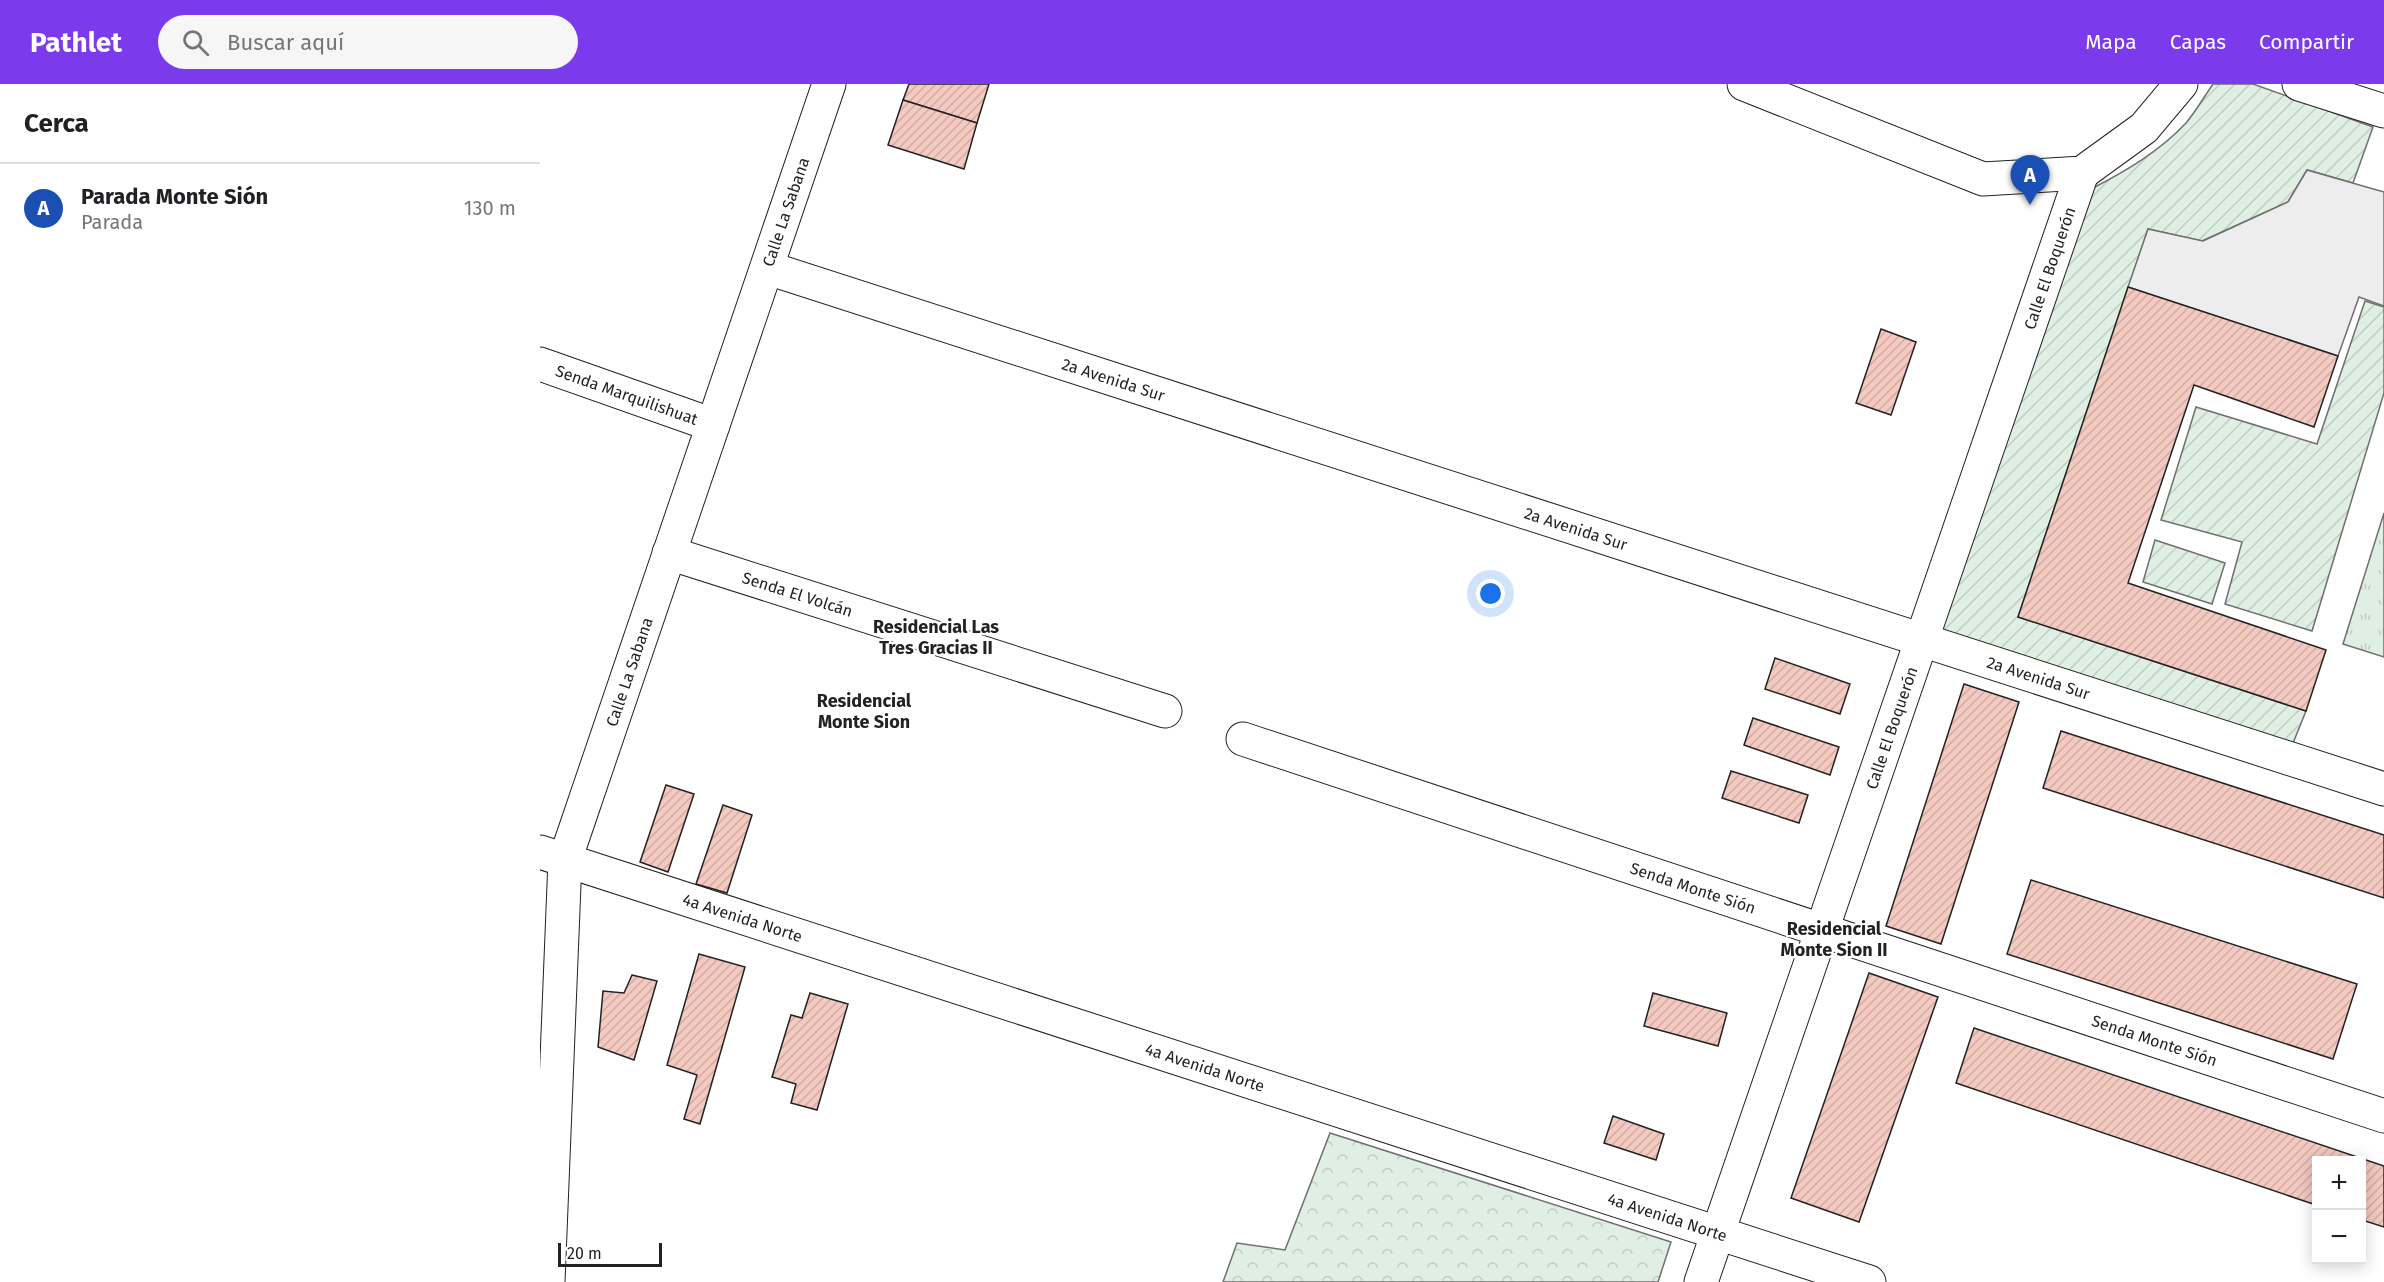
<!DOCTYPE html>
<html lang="es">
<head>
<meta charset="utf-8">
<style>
  :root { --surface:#fff; --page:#f6f6f6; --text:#202124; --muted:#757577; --line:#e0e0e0; --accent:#7c3aed }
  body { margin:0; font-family:"Fira Sans",sans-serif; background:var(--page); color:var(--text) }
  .controls { position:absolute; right:18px; bottom:18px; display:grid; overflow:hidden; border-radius:0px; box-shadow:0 3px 15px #0003 }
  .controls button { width:54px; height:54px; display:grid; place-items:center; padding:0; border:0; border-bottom:2px solid var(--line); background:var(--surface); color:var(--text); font:30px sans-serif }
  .scale { position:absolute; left:18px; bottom:15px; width:104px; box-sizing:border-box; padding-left:6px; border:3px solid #222; border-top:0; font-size:16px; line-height:21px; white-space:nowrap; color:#222; -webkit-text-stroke:4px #fff; paint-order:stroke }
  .you { position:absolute; left:951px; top:510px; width:21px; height:21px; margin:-15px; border:4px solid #fff; border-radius:50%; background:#1a73e8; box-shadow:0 0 0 9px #1a73e833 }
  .badge { display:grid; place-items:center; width:39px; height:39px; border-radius:50%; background:var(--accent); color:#fff; font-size:20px; font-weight:700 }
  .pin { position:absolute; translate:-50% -50px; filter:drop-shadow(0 2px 3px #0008) }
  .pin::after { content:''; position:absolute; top:32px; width:21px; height:18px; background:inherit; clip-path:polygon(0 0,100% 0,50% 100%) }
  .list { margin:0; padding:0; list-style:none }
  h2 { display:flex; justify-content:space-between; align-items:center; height:78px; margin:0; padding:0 24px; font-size:26px }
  h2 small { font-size:20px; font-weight:400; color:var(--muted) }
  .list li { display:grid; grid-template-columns:39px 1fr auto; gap:18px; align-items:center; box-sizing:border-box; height:90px; padding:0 24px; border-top:2px solid var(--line) }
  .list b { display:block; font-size:22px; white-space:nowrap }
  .list p { margin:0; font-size:20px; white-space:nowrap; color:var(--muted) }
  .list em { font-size:20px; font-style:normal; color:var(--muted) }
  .icon { flex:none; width:33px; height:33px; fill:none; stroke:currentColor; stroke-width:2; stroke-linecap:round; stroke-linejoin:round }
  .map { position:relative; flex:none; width:1844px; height:1198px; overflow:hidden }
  header { display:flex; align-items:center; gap:36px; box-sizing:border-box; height:84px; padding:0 30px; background:var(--accent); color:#fff }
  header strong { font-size:28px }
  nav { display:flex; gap:33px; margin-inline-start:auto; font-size:21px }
  .search { width:420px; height:54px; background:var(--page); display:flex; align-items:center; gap:15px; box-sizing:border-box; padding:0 21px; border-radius:33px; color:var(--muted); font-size:22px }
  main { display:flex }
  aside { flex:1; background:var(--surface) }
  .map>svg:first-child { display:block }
</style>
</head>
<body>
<header>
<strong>Pathlet</strong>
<div class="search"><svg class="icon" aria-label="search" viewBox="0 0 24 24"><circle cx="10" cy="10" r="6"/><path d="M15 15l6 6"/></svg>Buscar aquí</div>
<nav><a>Mapa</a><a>Capas</a><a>Compartir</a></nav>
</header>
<main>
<aside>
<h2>Cerca<small></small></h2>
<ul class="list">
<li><span class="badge" style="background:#1a4fb4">A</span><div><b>Parada Monte Sión</b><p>Parada</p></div><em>130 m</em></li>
</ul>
</aside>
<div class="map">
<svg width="1844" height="1198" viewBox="0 0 1844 1198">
  <defs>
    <pattern id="grass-tufts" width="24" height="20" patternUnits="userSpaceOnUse" patternTransform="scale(1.5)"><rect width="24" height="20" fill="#e0efe3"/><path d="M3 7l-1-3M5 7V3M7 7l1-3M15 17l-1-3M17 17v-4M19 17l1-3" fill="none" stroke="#c0cdc2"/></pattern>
    <pattern id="park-crowns" width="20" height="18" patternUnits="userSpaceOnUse" patternTransform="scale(1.5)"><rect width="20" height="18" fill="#e0efe3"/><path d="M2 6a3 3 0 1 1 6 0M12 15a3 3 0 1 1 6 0" fill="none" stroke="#c0cdc2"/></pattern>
    <pattern id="garden-furrows" width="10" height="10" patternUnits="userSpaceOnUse" patternTransform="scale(1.5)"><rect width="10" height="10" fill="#e0efe3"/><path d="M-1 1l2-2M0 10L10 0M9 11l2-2" fill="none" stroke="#c0cdc2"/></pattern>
    <pattern id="building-hatch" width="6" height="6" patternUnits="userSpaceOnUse" patternTransform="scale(1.5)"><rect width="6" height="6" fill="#f3c9c0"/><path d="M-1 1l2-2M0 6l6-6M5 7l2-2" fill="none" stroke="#d0aca5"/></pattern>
  </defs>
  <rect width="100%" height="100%" fill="#fff"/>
  <path fill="url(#grass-tufts)" stroke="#6f6f6f" stroke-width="1.5" d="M1844,429v144l-41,-13z"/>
  <path fill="url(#park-crowns)" stroke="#6f6f6f" stroke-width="1.5" d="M790,1049l341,109 -13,40h-435l14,-39 48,7z"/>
  <g fill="url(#garden-furrows)" stroke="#6f6f6f" stroke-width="1.5">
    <path d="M1673,0h40l120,43 -20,56 -46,-13 -19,32 -86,39 -54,-12 -130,388 288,94 -15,37 -353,-117 155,-443c33,-17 67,-37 93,-65 10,-12 18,-26 27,-39z"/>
    <path d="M1825,217l19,6v86l-72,238 -87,-27 17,-62 -81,-22 35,-113 121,37z"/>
    <path d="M1615,456l70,23 -13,41 -69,-22z"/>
  </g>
  <path fill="#ededed" stroke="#6f6f6f" stroke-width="1.5" d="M1767,86l77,22v114l-25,-9 -21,59 -210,-69 20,-58 55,12 85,-39z"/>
  <g fill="url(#building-hatch)" stroke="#222" stroke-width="1.5">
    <path d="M369,0h80l-12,39 -74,-23z"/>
    <path d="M363,16l74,23 -13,46 -76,-24z"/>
    <path d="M1588,203l210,69 -24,71 -120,-42 -66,198 198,67 -20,61 -288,-94z"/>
    <path d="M1341,245l35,13 -25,73 -35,-12z"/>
    <path d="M1235,574l75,26 -10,30 -75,-25z"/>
    <path d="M1424,600l55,18 -78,242 -55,-18z"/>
    <path d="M1213,634l86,29 -9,28 -86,-30z"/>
    <path d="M1521,647l323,104v63l-341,-110z"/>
    <path d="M1191,687l77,24 -9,28 -77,-25z"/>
    <path d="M126,701l28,9 -26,78 -28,-10z"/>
    <path d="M183,721l29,10 -25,78 -31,-9z"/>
    <path d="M1491,796l326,104 -24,75 -326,-105z"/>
    <path d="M159,870l46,13 -45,157 -16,-5 13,-44 -30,-10z"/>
    <path d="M1329,889l69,24 -79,225 -68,-24z"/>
    <path d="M92,891l25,6 -23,79 -36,-13 5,-56 21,2z"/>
    <path d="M270,909l38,11 -31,106 -26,-7 5,-19 -24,-7 19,-62 11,3z"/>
    <path d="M1113,909l74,20 -9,33 -74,-20z"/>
    <path d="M1434,944l410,138v61l-22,-7v-60h-46v45l-360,-122z"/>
    <path d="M1073,1032l51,18 -8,26 -52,-17z"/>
  </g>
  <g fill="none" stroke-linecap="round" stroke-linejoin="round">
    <g stroke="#222" stroke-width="35">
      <g id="minor">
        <path d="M1204,0l239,95 99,-6 62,-45 37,-44"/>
        <path d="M1759,0l85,27"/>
        <path id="s1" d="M228,184l1616,521"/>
        <path id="s2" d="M0,280l173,61"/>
        <path id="s3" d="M129,469l496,158"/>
        <path id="s4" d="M703,655l1141,377"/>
        <path id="s5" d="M0,768l1329,430"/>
        <path id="s6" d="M8,1198l17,-422 264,-776"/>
        <path id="s7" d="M1161,1198l381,-1109"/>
      </g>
    </g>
    <use href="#minor" stroke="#fff" stroke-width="33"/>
  </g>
  <g text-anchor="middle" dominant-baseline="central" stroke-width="4.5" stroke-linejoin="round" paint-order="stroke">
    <g font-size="16" fill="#222" stroke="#fff">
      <text stroke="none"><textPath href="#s6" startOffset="1107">Calle La Sabana</textPath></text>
      <text stroke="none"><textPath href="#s7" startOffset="1072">Calle El Boquerón</textPath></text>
      <text stroke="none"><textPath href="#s1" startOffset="363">2a Avenida Sur</textPath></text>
      <text stroke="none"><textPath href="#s2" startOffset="92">Senda Marquilishuat</textPath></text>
      <text stroke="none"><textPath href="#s1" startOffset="849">2a Avenida Sur</textPath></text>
      <text stroke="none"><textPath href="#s3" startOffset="135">Senda El Volcán</textPath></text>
      <text stroke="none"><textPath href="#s6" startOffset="621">Calle La Sabana</textPath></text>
      <text stroke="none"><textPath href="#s1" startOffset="1335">2a Avenida Sur</textPath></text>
      <text stroke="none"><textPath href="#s7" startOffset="586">Calle El Boquerón</textPath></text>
      <text stroke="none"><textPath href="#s4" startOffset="474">Senda Monte Sión</textPath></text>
      <text stroke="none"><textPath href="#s5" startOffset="213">4a Avenida Norte</textPath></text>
      <text stroke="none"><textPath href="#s4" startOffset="960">Senda Monte Sión</textPath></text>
      <text stroke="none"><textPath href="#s5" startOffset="699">4a Avenida Norte</textPath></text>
      <text stroke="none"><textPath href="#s5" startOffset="1185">4a Avenida Norte</textPath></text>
    </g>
    <g font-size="18" font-weight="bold" fill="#222" stroke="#fff">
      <text x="396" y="543">Residencial Las<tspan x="396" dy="21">Tres Gracias II</tspan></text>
      <text x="324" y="617">Residencial<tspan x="324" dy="21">Monte Sion</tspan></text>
      <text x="1294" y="845">Residencial<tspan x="1294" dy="21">Monte Sion II</tspan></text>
    </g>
  </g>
</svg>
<div class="controls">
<button>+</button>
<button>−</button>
</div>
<div class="scale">20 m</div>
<div class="you"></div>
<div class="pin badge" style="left:1490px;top:121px;background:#1a4fb4">A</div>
</div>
</main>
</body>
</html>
